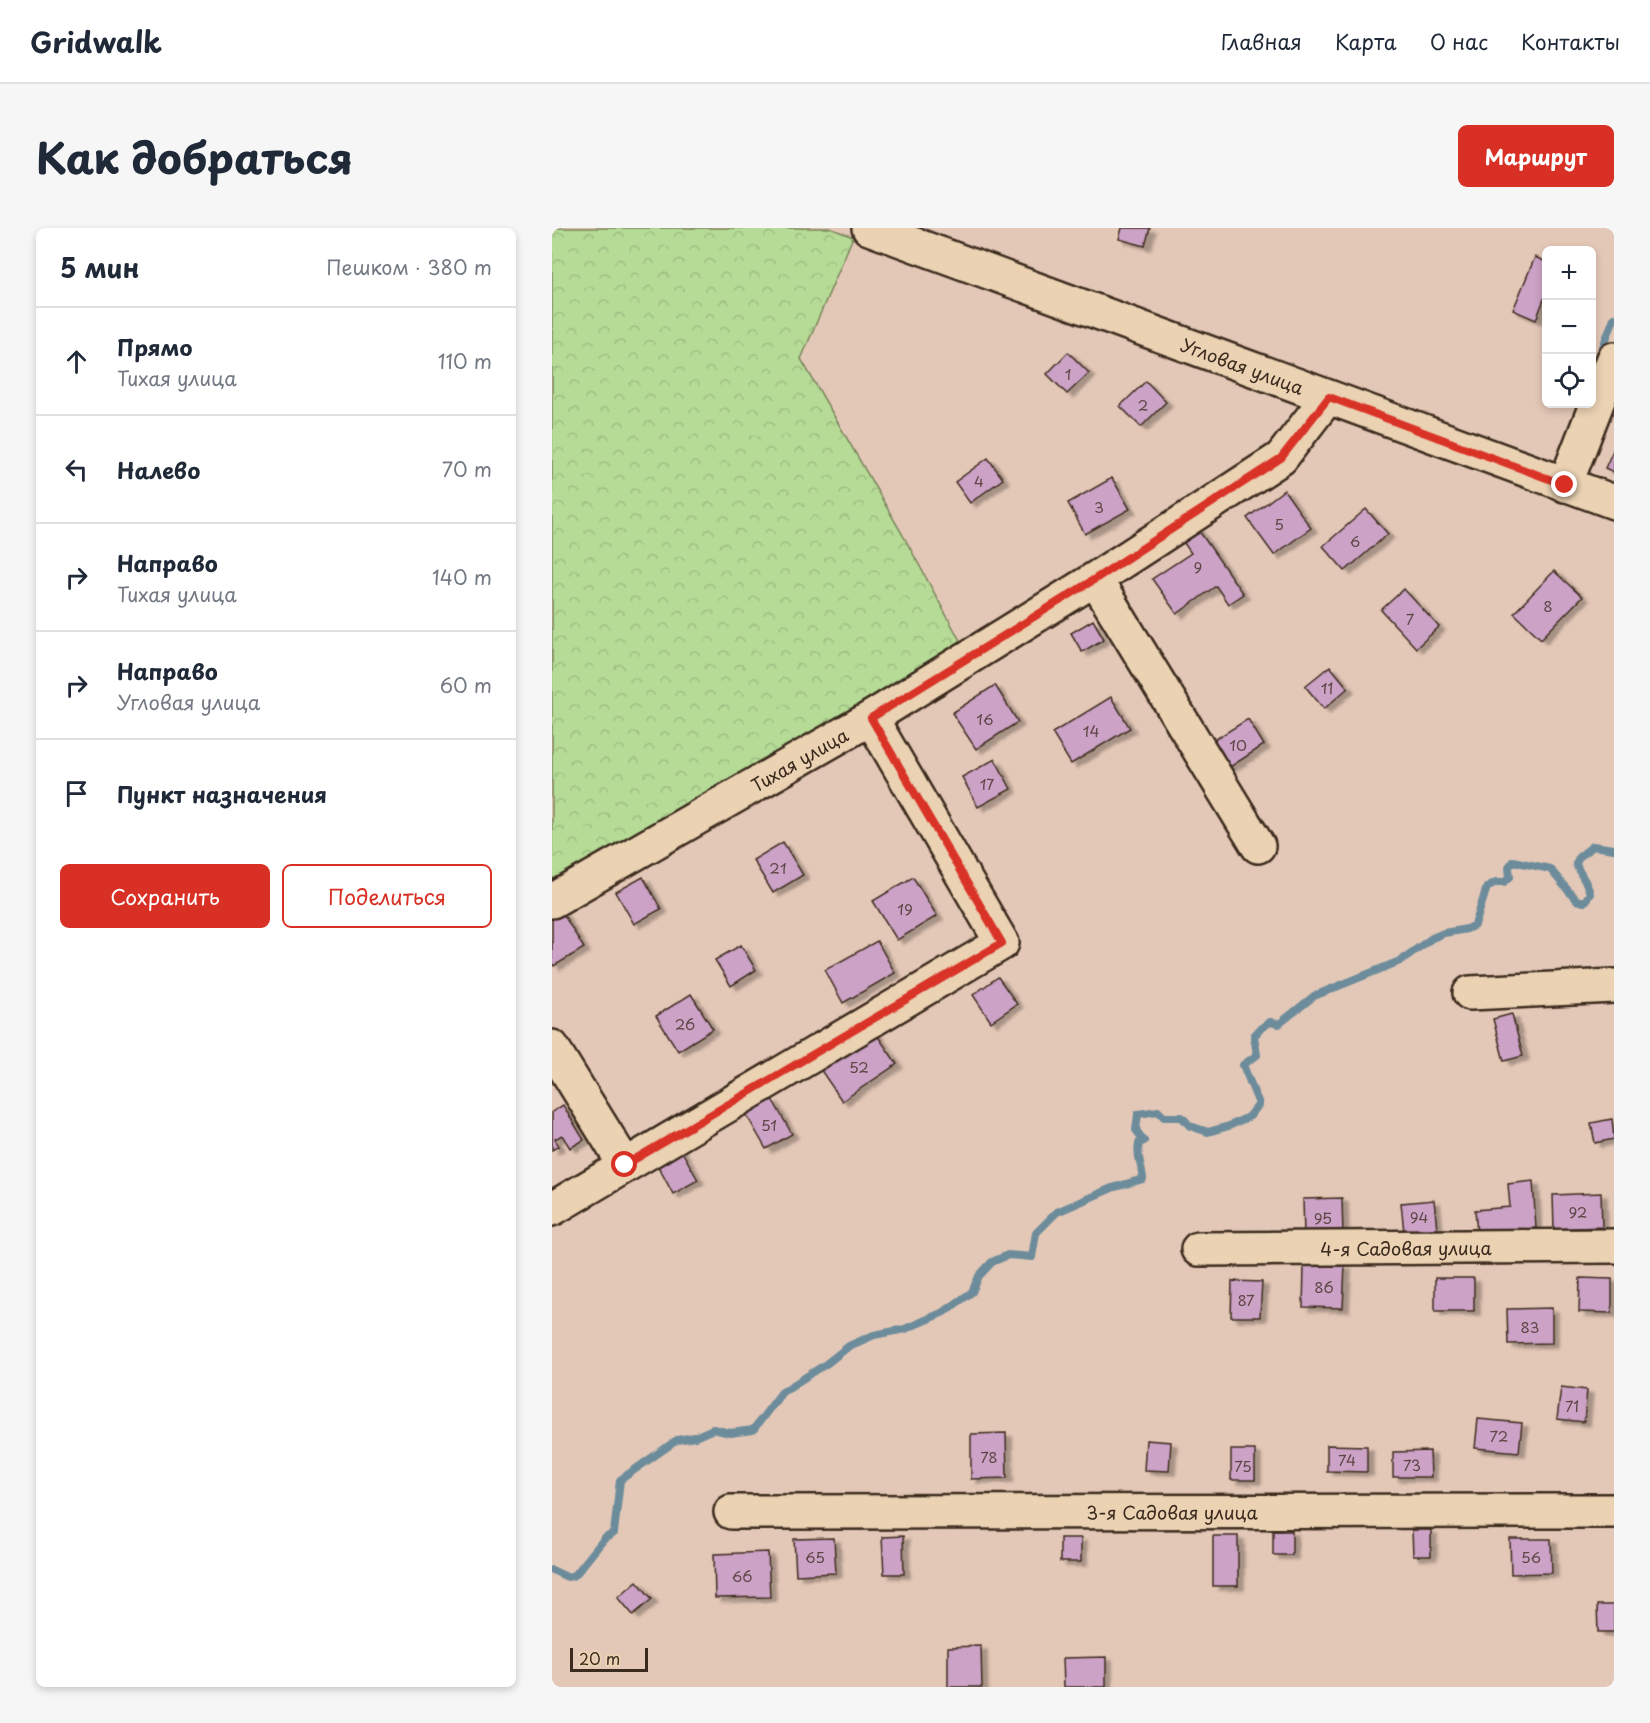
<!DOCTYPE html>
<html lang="ru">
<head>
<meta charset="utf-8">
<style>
  :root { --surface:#fff; --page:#f6f6f7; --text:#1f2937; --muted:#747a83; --line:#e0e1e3; --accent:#d93025 }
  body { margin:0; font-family:"Playpen Sans",sans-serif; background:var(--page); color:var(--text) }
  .controls { position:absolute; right:18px; top:18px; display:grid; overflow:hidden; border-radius:9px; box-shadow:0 3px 9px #0003 }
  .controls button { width:54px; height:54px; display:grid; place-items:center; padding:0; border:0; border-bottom:2px solid var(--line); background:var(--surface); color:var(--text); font:30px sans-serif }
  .scale { position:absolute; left:18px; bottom:15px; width:78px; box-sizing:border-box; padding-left:6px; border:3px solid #3b2a1e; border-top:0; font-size:16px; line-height:21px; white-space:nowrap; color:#3b2a1e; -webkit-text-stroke:4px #ead2b3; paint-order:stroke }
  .stop { position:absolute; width:18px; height:18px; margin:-14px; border:4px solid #d93025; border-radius:50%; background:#fff }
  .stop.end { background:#d93025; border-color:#fff; box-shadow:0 2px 6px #0008 }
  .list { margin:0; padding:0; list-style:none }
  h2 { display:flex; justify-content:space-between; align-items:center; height:78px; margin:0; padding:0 24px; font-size:26px }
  h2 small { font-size:20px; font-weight:400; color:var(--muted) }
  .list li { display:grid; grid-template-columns:39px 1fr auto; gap:18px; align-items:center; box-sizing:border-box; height:108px; padding:0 24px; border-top:2px solid var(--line) }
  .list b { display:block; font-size:22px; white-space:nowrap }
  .list p { margin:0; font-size:20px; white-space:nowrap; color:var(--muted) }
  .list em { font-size:20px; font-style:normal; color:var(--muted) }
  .actions { display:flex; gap:12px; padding:18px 24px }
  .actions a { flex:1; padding:14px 0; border:2px solid var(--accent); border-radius:9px; text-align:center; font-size:21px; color:var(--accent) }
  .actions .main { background:var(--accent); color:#fff }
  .icon { flex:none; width:33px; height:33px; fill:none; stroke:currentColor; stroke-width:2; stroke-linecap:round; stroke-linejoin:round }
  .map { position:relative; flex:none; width:1062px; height:1459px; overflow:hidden; border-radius:9px }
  header { display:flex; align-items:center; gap:36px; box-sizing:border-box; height:84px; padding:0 30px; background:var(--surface); border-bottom:2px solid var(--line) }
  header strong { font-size:28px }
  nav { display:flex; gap:33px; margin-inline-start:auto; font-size:21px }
  .intro { display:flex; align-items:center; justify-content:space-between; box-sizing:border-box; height:144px; padding:0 36px }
  h1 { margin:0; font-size:42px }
  .button { padding:15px 27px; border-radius:9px; background:var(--accent); color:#fff; font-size:21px; font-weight:700 }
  main { display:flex; gap:36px; padding:0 36px }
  aside { flex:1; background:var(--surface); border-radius:9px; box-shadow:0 3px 9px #0003 }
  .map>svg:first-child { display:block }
</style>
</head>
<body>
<header>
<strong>Gridwalk</strong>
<nav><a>Главная</a><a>Карта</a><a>О нас</a><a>Контакты</a></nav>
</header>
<div class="intro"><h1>Как добраться</h1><a class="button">Маршрут</a></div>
<main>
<aside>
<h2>5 мин<small>Пешком · 380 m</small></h2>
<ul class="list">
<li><svg class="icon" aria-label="ahead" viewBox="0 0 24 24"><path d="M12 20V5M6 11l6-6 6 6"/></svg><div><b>Прямо</b><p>Тихая улица</p></div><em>110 m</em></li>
<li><svg class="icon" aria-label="left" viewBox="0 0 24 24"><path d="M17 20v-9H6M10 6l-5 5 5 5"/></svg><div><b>Налево</b></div><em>70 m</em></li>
<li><svg class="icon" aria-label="right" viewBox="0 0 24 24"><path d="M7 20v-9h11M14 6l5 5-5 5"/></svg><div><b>Направо</b><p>Тихая улица</p></div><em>140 m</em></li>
<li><svg class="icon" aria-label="right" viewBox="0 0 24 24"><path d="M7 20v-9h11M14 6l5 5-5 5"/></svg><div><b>Направо</b><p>Угловая улица</p></div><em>60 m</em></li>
<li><svg class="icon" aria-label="arrive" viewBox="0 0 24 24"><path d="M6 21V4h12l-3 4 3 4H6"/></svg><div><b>Пункт назначения</b></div></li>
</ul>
<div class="actions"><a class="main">Сохранить</a><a>Поделиться</a></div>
</aside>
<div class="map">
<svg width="1062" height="1459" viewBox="0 0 1062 1459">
  <defs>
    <pattern id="forest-crowns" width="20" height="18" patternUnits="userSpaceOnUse" patternTransform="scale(1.5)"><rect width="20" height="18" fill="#b5db96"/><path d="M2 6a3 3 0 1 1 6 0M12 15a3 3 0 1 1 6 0" fill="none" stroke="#9dbc81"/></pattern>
    <filter id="shadow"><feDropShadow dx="6" dy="4" stdDeviation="1.5" flood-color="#0004"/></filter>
  </defs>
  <rect width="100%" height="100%" fill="#e4c8b7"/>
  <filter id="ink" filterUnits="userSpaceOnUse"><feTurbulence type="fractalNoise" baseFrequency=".0167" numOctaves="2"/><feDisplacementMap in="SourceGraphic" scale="12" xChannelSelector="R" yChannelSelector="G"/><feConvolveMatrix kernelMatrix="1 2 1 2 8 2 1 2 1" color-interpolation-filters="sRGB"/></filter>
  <g filter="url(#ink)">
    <path fill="url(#forest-crowns)" stroke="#78825a" stroke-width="1.5" d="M0,0h278l23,9 -52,122 103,178 59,109 -411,240z"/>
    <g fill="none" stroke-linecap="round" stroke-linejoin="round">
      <g stroke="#6d8c9b" stroke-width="8">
        <path d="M1048,127l14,-37"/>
        <path d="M0,1342l15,7 8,-2 29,-36 10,-6 6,-53 57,-40 18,-3 18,-8 17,4 23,-3 29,-38 44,-28 23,-18 25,-11 31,-6 39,-17 28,-20 7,-16 13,-14 16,-7 24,2 4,-24 21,-21 55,-24 31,-9c-1,-14 -7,-22 -4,-36l5,-2 -8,-11 2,-16 20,-3 6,6h18l8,9 18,6 21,-6 21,-10 9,-12 -16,-39 14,-10 -3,-19 7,-8 9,-6 9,2 35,-28 86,-35 32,-23 12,-5 23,-4 8,-4 12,-38 9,-5h8l6,-5 -1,-10 4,-6 37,8 26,31 8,2 6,-8c-2,-11 -10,-19 -14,-30l3,-7 14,-11 21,3"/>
      </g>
    </g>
    <g fill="#cca2c6" stroke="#3b2a1e" stroke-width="1.5" filter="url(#shadow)">
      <path d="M570,0h28l-5,18 -26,-7z"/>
      <path d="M983,29l11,5v32l-10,26 -23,-10z"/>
      <path d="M516,124l21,21 -22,21 -20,-20z"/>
      <path d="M594,153l20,21 -25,25 -21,-21z"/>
      <path d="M1062,220v24l-9,-4z"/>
      <path d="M436,230l15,21 -33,24 -15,-21z"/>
      <path d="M560,250l18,31 -45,25 -17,-31z"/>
      <path d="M732,262l27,38 -37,27 -27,-37z"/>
      <path d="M814,281l22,25 -43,37 -22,-25z"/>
      <path d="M643,297l48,69 -15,10 -12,-18 -39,28 -25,-35 39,-26 -12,-17z"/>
      <path d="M1002,343l28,26 -41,42 -27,-26z"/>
      <path d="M852,361l35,38 -23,21 -35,-38z"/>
      <path d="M541,392l11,19 -22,13 -11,-19z"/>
      <path d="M778,438l18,22 -24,21 -19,-23z"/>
      <path d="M443,457l23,37 -42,27 -24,-36z"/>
      <path d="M559,469l19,31 -59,36 -19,-31z"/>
      <path d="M696,491l16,26 -37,24 -16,-27z"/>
      <path d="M443,531l16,30 -33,18 -16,-30z"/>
      <path d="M231,614l20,33 -30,18 -20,-33z"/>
      <path d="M91,649l18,32 -27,15 -18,-32z"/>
      <path d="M361,649l24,39 -40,24 -24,-39z"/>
      <path d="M10,684l22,36 -30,18 -2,-3v-45z"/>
      <path d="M325,713l18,32 -52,30 -18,-33z"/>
      <path d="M189,717l15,25 -25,16 -16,-26z"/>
      <path d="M446,749l19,27 -26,18 -18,-27z"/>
      <path d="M139,766l22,35 -35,22 -22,-35z"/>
      <path d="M960,786l11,42 -19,5 -11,-42z"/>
      <path d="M323,804l22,32 -55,37 -22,-32z"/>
      <path d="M220,871l20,35 -26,15 -20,-35z"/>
      <path d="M11,877l21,35 -14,8 -8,-13 -7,4 4,7 -7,4v-38z"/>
      <path d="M1060,891l2,20 -19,4 -4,-20z"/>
      <path d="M128,920l18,32 -25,14 -17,-32z"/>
      <path d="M981,953l3,47 -59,6 -2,-24 35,-3 -2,-23z"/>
      <path d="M1049,965l1,34 -48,2 -1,-34z"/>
      <path d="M790,970l1,37 -39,1 -1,-37z"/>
      <path d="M882,972l3,29 -33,3 -3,-29z"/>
      <path d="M752,1037l41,1 -2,42 -40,-1z"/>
      <rect x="883" y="1050" width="39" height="33"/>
      <path d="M1028,1050l32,1v34l-33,-1z"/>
      <path d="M680,1053l30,1 -2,35h-29z"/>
      <path d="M1000,1080v35l-44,1 -1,-35z"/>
      <path d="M1009,1159l26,3 -3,32 -27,-3z"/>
      <path d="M926,1191l44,4 -3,29 -44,-4z"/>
      <path d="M454,1205l1,45 -36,1v-45z"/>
      <path d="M594,1212l25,2 -2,29 -25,-1z"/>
      <path d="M775,1217l40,1v26l-40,-1z"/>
      <rect x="679" y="1222" width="24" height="30"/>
      <path d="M878,1223l1,26h-38v-25z"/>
      <path d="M860,1302h19v26h-18z"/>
      <rect x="721" y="1303" width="19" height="24"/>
      <path d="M351,1308l1,38h-20l-2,-37z"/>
      <rect x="661" y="1308" width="25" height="50"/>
      <path d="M282,1310l2,35 -40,2 -2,-36z"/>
      <rect x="508" y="1310" width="21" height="24"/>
      <path d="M958,1311h41l1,34 -41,1z"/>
      <path d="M216,1324l2,45 -55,1 -1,-44z"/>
      <path d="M85,1353l15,18 -19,16 -15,-18z"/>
      <path d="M1045,1377h17v27h-16z"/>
      <path d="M429,1418l1,41h-34v-40z"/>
      <path d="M554,1429v30h-42l-1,-29z"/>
    </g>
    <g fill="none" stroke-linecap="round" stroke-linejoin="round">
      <g stroke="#3b2a1e" stroke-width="38">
        <g id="minor">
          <path id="s1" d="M317,0l745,274"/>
          <path d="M1013,257l49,-126"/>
          <path d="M543,351l163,267"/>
          <path id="s2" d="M0,673l319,-183 224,-139 186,-121 47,-61"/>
          <path d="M918,765l144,-7"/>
          <path d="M0,819l73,118"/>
          <path d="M0,981l450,-266 -131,-225"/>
          <path id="s3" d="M646,1021l416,-3"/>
          <path id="s4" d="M179,1284l883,-1"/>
        </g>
      </g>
      <use href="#minor" stroke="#ead2b3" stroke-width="33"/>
    </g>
  </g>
  <g fill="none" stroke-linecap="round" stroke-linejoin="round" filter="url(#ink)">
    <path stroke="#d93025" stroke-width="8" d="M73,937l377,-222 -131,-225 224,-139 186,-121 48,-61 236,88"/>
  </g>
  <g text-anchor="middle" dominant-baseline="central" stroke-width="5" stroke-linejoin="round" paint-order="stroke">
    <g font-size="15" fill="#5f4848">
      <text x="516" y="145">1</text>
      <text x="591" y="176">2</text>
      <text x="427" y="252">4</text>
      <text x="547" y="278">3</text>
      <text x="727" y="295">5</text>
      <text x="803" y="312">6</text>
      <text x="646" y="338">9</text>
      <text x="996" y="377">8</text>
      <text x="858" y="390">7</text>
      <text x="775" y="459">11</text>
      <text x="433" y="490">16</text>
      <text x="539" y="502">14</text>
      <text x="686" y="516">10</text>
      <text x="435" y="555">17</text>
      <text x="226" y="639">21</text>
      <text x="353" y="680">19</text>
      <text x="133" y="795">26</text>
      <text x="307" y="838">52</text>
      <text x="217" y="896">51</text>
      <text x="1026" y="983">92</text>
      <text x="867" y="988">94</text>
      <text x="771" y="989">95</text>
      <text x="772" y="1058">86</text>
      <text x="694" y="1071">87</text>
      <text x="978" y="1098">83</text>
      <text x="1020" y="1177">71</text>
      <text x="947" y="1207">72</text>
      <text x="437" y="1228">78</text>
      <text x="795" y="1231">74</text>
      <text x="860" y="1236">73</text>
      <text x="691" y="1237">75</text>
      <text x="263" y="1328">65</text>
      <text x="979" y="1328">56</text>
      <text x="190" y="1347">66</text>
    </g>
    <g font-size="18" fill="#3b2a1e" stroke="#ead2b3">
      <text stroke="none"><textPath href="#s1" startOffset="398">Угловая улица</textPath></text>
      <text stroke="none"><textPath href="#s2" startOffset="285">Тихая улица</textPath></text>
      <text stroke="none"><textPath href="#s3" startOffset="208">4-я Садовая улица</textPath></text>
      <text stroke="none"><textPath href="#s4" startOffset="441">3-я Садовая улица</textPath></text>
    </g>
  </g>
</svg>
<div class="controls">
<button>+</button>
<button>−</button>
<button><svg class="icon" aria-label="locate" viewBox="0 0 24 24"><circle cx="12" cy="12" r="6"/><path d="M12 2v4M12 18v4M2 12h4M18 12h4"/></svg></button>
</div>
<div class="scale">20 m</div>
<div class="stop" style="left:73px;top:937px"></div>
<div class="stop end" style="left:1013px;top:257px"></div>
</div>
</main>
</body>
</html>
